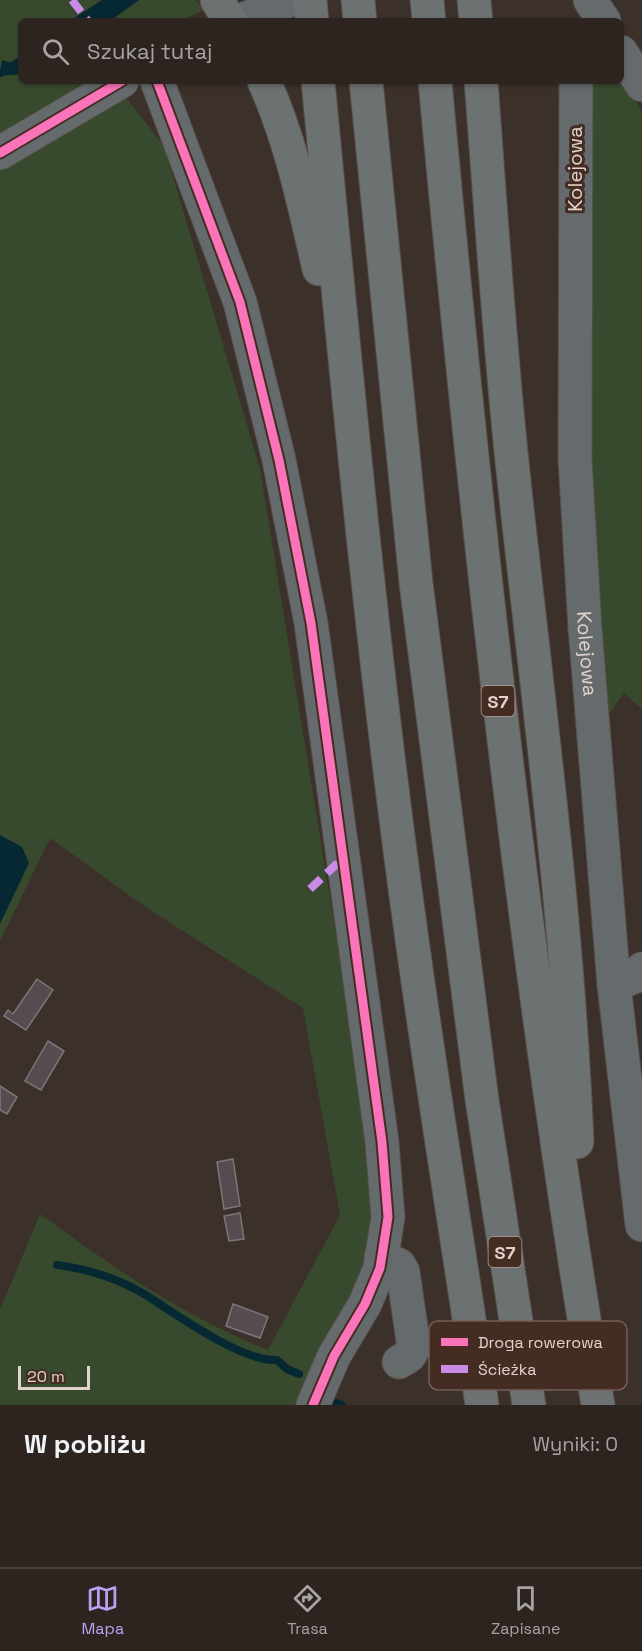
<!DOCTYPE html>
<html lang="pl">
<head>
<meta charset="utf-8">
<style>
  :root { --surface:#2d2420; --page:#39302d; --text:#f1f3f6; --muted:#a7a4a5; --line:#48413e; --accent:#bca0f2 }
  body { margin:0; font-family:"Space Grotesk",sans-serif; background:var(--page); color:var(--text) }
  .scale { position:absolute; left:18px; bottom:15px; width:72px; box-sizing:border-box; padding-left:6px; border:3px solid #e2d2cc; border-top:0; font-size:16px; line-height:21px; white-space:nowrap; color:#e2d2cc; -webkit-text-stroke:4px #442c22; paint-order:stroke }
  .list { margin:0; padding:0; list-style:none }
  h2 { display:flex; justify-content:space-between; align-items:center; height:78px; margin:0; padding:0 24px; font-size:26px }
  h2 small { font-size:20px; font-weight:400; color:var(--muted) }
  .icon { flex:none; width:33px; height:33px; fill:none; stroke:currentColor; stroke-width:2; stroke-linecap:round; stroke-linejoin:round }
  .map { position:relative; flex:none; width:642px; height:1405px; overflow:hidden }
  .search { position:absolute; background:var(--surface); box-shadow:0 2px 4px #0004; left:18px; right:18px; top:18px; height:66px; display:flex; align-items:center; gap:15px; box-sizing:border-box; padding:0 21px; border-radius:9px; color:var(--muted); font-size:22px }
  .sheet { height:162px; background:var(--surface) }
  nav { display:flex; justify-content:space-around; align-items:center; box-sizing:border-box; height:84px; border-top:2px solid var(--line); background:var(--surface); font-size:16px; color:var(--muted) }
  nav a { display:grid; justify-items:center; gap:3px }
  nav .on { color:var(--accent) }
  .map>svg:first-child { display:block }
</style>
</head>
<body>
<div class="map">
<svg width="642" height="1405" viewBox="0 0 642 1405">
  <rect width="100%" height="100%" fill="#3c302a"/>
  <g fill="#374a2e">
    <path d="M0,0h102l-32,21h-49v34l-8,6h8v20h92l51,65 96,323 111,680 1,103 -70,153h-302v-95l40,-96c71,52 146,104 228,136l72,-135 -37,-207 -156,-100 -97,-70 -50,103z"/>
    <path d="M139,0h57l7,10 -22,11h-71z"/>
    <path d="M621,78l21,34v597l-18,-16 -22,30 -19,-275 5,-367h33z"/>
  </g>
  <g fill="#052833">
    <path d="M102,0h37l-29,21h-40z"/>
    <path d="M2,60l12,4 7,-2v12l-21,2z"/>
    <path d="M0,835l22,12 7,16 -29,61z"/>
  </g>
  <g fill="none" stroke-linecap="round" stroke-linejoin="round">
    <g stroke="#052833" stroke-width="8">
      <path d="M0,73l21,-12"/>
      <path d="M57,1265c31,4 60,13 87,29 31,19 97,68 133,66l10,9 12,5"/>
      <path d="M337,1403l5,2"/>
    </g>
  </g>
  <g fill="#544c4e" stroke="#7d7577" stroke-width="1.5">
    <path d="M37,979l16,11 -27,40 -22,-14 4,-6 5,4z"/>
    <path d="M48,1041l16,10 -23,39 -16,-9z"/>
    <path d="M0,1086l17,11 -10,17 -7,-4z"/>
    <path d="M233,1159l7,47 -16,3 -7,-47z"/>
    <path d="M240,1213l4,26 -15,2 -5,-25z"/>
    <path d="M233,1304l35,13 -8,21 -34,-12z"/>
  </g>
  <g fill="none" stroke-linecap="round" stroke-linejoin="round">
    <g stroke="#584e49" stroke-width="35">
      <g id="minor">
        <path d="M590,0l14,21"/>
        <path d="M240,21l50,-21"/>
        <path d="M621,52l21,33"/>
        <path d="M157,81l83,221 39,158 32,163 71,519 6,75 -8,51 -15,36 -31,52 -21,49"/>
        <path id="s1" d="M576,81l-1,378 10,169 29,357 28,240"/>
        <path d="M0,153l122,-72"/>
        <path d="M614,985l20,-8 8,-8"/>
        <path d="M381,1257l18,8 4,7 11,76 -5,8 -10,6"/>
      </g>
    </g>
    <g stroke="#584e49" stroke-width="35">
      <g id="highway">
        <path d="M217,0l13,21"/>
        <path d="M310,0l2,21"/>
        <path d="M358,0l2,21"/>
        <path d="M427,0l2,21"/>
        <path d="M474,0l2,21"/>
        <path d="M264,81c27,60 40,123 55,188"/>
        <path d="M318,81c28,291 55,583 96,873 21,151 46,301 68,451"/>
        <path d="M366,81l50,502 66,517 47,305"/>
        <path d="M435,81c41,443 90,885 163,1324"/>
        <path d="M481,81c10,130 18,260 32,390 24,223 55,446 64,671"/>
      </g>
    </g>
    <use href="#minor" stroke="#656b6d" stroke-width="33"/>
    <use href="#highway" stroke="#6c7172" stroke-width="33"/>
    <g stroke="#ca8be6" stroke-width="8" stroke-dasharray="15 8" stroke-linecap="butt">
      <path d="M72,0l16,21"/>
      <path d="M310,889l31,-29"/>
    </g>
    <g stroke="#442c22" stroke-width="13">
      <g id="cycleway">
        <path d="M157,81l83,221 39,158 32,163 71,519 6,75 -8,51 -15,36 -31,52 -21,49"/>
        <path d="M0,153l122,-72"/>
      </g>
    </g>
    <use href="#cycleway" stroke="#fb73b8" stroke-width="9"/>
  </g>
  <g text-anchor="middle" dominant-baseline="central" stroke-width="6" stroke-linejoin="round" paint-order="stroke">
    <g fill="#442c22" stroke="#b3a099" stroke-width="1.5">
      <rect x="481.5" y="686" width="33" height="30" rx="4.5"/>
      <rect x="488.5" y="1237" width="33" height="30" rx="4.5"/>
    </g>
    <g font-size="18" font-weight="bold" fill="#e2d2cc">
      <text x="498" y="701">S7</text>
      <text x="505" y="1252">S7</text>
    </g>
    <g font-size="20" fill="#e2d2cc" stroke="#442c22">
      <text transform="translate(575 169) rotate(-90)">Kolejowa</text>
      <text stroke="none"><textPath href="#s1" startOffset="573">Kolejowa</textPath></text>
    </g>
  </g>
  <rect x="429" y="1321" width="198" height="69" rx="9" fill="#442c22" stroke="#735e55" stroke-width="1.5"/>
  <rect x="441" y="1338" width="27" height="8" fill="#fb73b8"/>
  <rect x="441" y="1365" width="27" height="8" fill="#ca8be6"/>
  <g font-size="16" fill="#e2d2cc">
    <text x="478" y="1348">Droga rowerowa</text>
    <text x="478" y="1375">Ścieżka</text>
  </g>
</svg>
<div class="scale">20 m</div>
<div class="search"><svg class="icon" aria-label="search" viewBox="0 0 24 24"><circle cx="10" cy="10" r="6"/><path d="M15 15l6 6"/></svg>Szukaj tutaj</div>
</div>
<section class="sheet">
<h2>W pobliżu<small>Wyniki: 0</small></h2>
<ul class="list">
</ul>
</section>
<nav>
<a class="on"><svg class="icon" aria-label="map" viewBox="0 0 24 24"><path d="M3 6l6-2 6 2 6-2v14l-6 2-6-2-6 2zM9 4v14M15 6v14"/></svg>Mapa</a>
<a><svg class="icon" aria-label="directions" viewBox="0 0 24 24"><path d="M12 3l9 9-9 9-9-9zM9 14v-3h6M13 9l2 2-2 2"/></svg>Trasa</a>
<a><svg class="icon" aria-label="saved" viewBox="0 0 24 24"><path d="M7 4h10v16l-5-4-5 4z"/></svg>Zapisane</a>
</nav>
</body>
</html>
